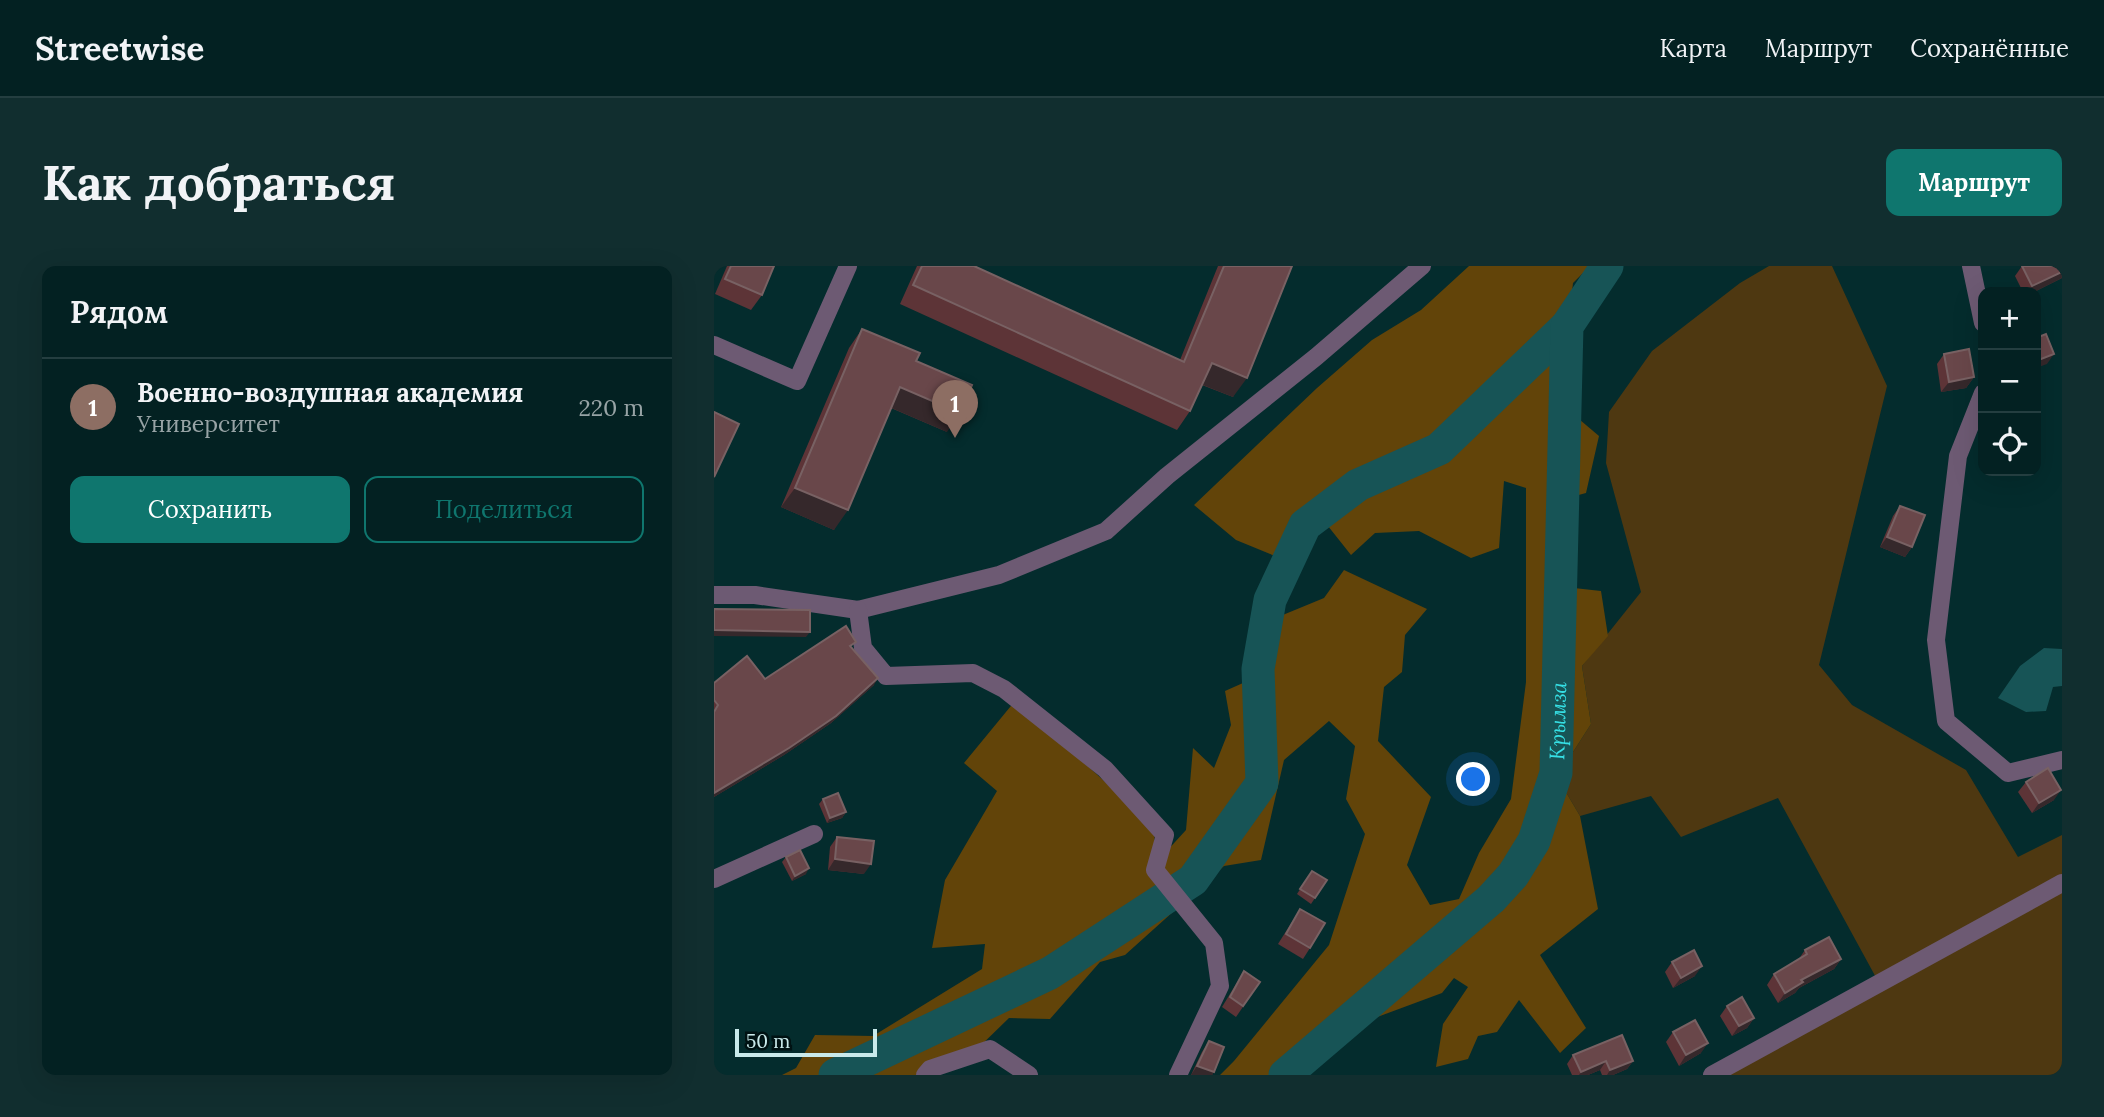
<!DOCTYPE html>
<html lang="ru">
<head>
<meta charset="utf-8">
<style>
  :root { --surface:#032122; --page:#112e2f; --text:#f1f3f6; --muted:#97a3a5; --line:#243e40; --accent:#0f766e }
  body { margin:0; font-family:Lora,serif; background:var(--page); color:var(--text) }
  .controls { position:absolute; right:21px; top:21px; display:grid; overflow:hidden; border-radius:14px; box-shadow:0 7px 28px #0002 }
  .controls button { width:63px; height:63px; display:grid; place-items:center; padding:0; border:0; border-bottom:2px solid var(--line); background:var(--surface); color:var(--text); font:35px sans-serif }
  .scale { position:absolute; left:21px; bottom:18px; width:142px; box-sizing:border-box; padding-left:7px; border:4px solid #c9eaeb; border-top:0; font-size:19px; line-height:24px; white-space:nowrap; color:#c9eaeb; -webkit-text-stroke:5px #001213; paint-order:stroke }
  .you { position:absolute; left:760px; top:514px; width:24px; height:24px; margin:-18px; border:5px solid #fff; border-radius:50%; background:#1a73e8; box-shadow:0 0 0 10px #1a73e833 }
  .badge { display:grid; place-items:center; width:46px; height:46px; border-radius:50%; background:var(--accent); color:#fff; font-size:23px; font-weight:700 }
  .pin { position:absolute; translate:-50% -58px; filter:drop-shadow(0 2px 4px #0008) }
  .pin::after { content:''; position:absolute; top:37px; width:24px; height:21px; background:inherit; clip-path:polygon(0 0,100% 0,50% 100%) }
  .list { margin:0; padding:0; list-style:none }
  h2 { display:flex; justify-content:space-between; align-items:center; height:91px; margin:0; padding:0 28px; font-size:30px }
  h2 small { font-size:23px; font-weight:400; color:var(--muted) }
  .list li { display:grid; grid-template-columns:46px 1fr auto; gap:21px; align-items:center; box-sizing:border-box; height:98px; padding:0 28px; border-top:2px solid var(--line) }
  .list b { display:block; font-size:26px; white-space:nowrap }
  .list p { margin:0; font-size:23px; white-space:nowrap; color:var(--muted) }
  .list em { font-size:23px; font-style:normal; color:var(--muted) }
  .actions { display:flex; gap:14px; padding:21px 28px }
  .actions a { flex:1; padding:16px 0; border:2px solid var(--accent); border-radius:14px; text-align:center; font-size:24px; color:var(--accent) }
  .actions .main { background:var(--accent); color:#fff }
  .icon { flex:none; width:38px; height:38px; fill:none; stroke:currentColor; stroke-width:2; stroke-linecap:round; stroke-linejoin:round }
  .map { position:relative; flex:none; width:1348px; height:809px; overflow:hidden; border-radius:14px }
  header { display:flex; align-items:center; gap:42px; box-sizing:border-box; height:98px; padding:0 35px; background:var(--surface); border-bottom:2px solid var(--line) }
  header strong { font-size:33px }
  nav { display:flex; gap:38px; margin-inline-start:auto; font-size:24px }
  .intro { display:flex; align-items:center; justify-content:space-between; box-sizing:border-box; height:168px; padding:0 42px }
  h1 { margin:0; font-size:49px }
  .button { padding:18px 32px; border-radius:14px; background:var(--accent); color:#fff; font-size:24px; font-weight:700 }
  main { display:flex; gap:42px; padding:0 42px }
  aside { flex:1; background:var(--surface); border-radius:14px; box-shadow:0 7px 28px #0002 }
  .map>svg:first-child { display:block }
</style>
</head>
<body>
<header>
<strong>Streetwise</strong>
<nav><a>Карта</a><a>Маршрут</a><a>Сохранённые</a></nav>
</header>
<div class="intro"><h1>Как добраться</h1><a class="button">Маршрут</a></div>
<main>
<aside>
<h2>Рядом<small></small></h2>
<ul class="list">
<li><span class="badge" style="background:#8d6e63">1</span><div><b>Военно-воздушная академия</b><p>Университет</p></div><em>220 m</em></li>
</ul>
<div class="actions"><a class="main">Сохранить</a><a>Поделиться</a></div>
</aside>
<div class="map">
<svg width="1348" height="809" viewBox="0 0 1348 809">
  <rect width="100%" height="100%" fill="#042c2d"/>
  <path fill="#4e3811" d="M1055,0h63l55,120 -68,279 33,40 114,65 52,87 44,-22v240h-350l167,-92 -101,-185 -97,39 -30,-41 -71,20 -23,-39 34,-53 -9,-58 59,-74 -35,-129 3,-51 43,-61 88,-68z"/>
  <path fill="#624409" d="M755,0h121l-17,17 -13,120 39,33 -13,57 -26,7 -13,85 54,6 7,45 -26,30 9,58 -34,53 23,39 18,93 -58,46 46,73 -26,25 -41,-53 -22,32 -19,4 -10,23 -32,8 7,-43 25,-37 -14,-9 -12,15 -97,36 -34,9 -32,37h-59l14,-14 95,-116 36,-111 -19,-35 9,-53 -26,-25 -45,39 -23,100 -37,6 -99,89 -25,7 -50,57 -41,-1 -38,37 -40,20h-149l14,-7 19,-33 58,1 109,-67 3,-25 -53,4 13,-68 52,-89 -33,-28 51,-62 87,78 53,51 -2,36 33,-36 7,-82 21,20 17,-43 -6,-34 36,-16 2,-52 61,-25 20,-28 83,39 -22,26 -3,37 -18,15 -6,54 53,56 -24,68 23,40 29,-6 20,-46 32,-54 15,-117v-194l-22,-7 -5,67 -28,10 -52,-27 -44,2 -24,22 -27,-34 -42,38 -46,-19 -42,-35 123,-117 55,-48 49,-30z"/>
  <path fill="#175456" d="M1330,382l18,1v37l-9,1 -7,24 -20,1 -28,-14 22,-32z"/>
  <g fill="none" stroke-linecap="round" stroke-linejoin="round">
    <g stroke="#175456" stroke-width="33">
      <path d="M121,809l215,-102 143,-93 69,-97 -4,-114 12,-69 35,-75 53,-40 81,-36 128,-123"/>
      <path id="s1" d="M571,809l206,-176 22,-24 21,-34 22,-68 11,-447 40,-60"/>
    </g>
    <g stroke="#6d5a73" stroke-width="18">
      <path d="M1257,0l12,57"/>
      <path d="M0,79l83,36 51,-115"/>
      <path d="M1269,127l-25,63 -22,184 10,81 62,52 54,-13"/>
      <path d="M0,329h41l103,15 141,-35 107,-44 61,-55 149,-119 106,-91"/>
      <path d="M144,344l5,38 23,28 87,-3 31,16 101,80 60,66 -10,35 59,73 6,43 -42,89"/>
      <path d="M0,613l100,-45"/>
      <path d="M211,809l5,-6 60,-20 39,26"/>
      <path d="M998,809l350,-192"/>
    </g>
  </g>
  <g fill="#5d3437">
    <path d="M13,0h47l-12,29 -11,15 -36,-16z"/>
    <path d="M203,0h57l206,94 38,-94h74l-59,131 -31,-12 -12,26 -13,19 -277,-126z"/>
    <path d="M1308,0h40v12l-28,14h-11l-8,-16z"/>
    <path d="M148,63l54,32 31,71 -56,-24 -57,122 -53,-23 68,-159z"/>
    <path d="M1230,88l30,23 -8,11 -25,4 -4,-28z"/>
    <path d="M1186,240l12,41 -7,10 -25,-10 13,-31z"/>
    <path d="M137,382l23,37 -43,38 -47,32 -70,42v-114l51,-4z"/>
    <path d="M1312,516l28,18 -22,13 -14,-21z"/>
    <path d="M109,533l23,13 -4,6 -15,5 -8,-19z"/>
    <path d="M123,571l27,37 -36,-4 2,-23z"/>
    <path d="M72,591l20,17 -14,7 -10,-19z"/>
    <path d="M598,605l15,9 -16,24 -14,-10z"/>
    <path d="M586,643l10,39 -7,11 -25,-15z"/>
    <path d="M1091,684l36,9 -7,10 -35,19 -4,5 -17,10 -11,-18 7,-11 24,-14z"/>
    <path d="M958,696l23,14 -22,12 -8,-16z"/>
    <path d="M530,705l16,11 -24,35 -14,-10z"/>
    <path d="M1013,740l27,12 -7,10 -15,8 -12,-20z"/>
    <path d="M959,766l28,21 -22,13 -13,-24z"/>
    <path d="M495,775l5,31 -2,3h-21l11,-23z"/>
    <path d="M859,789l60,6 -6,8 -14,6h-11l-2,-5 -12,5h-16l-5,-11z"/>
  </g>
  <g fill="#35282b">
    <path d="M1348,6v6l-28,14h-6l4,-6z"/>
    <path d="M1340,88l-7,10 -11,4v-7z"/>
    <path d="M498,97l35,15 -14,19 -35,-14z"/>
    <path d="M1260,111l-8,11 -25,4 8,-10z"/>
    <path d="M186,121l60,26 -13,19 -60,-26z"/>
    <path d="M81,222l53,22 -14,20 -53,-23z"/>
    <path d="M1173,271l25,10 -7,10 -25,-10z"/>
    <path d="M0,364l96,2 -4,5 -92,-1z"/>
    <path d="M164,412l-4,7 -43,38 -47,32 -70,42v-4z"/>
    <path d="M1347,524l-7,10 -22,13 7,-10z"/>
    <path d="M132,546l-4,6 -15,5 3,-5z"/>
    <path d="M121,593l36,5 -7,10 -36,-4z"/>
    <path d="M95,602l-3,6 -14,7 3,-5z"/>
    <path d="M1127,693l-7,10 -35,19 -4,5 -17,10 7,-10 16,-13z"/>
    <path d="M988,700l-7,10 -22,12 8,-10z"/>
    <path d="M1040,752l-7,10 -15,8 7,-10z"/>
    <path d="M994,777l-7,10 -22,13 7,-11z"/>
    <path d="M892,795l-6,9 -12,5h-9l2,-3z"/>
    <path d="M919,795l-6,8 -14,6h-6l3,-5z"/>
    <path d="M483,800l17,6 -2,3h-21z"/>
  </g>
  <g fill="#69474a" stroke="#786163" stroke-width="2">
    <path d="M17,0h43l-12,29 -37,-16z"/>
    <path d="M208,0h52l210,96 40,-96h68l-45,112 -35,-15 -22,48 -277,-126z"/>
    <path d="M1308,0h40v6l-30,14z"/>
    <path d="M148,63l58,24 -4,8 56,24 -12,28 -60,-26 -52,123 -53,-22z"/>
    <path d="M1332,68l8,20 -18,7v-23z"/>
    <path d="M1255,83l5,28 -25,5 -5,-28z"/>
    <path d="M0,146l25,12 -25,53z"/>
    <path d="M1186,240l25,9 -13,32 -25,-10z"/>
    <path d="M0,343l96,1v22l-96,-2z"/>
    <path d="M132,360l10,16 -6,4 28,32 -42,38 -47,32 -75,45v-81l4,-7 -4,-5v-17l33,-27 18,23z"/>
    <path d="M1334,502l13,22 -22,13 -13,-21z"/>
    <path d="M124,527l8,19 -16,6 -7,-19z"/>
    <path d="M123,571l37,4 -3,23 -36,-5z"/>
    <path d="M86,584l9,18 -14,8 -9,-19z"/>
    <path d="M598,605l15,9 -12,18 -15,-9z"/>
    <path d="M586,643l25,14 -15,25 -24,-14z"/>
    <path d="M1115,671l12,22 -40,21 2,2 -18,11 -11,-19 33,-20 -2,-4z"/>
    <path d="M980,684l8,16 -21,12 -9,-16z"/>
    <path d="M530,705l16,11 -17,24 -13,-9z"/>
    <path d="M1028,731l12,21 -15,8 -12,-20z"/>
    <path d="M981,754l13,23 -22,12 -13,-23z"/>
    <path d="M908,769l11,26 -23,9 -4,-9 -25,11 -8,-17z"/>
    <path d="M495,775l15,6 -10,25 -17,-6z"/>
  </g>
  <g text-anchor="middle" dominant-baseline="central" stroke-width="5" stroke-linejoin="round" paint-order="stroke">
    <g font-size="21" font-style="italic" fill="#36e0e5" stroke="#001213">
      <text stroke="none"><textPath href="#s1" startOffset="467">Крымза</textPath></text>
    </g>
  </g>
</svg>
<div class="controls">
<button>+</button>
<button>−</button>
<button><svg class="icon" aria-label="locate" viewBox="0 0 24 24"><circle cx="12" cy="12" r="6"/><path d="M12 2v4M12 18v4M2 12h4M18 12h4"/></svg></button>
</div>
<div class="scale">50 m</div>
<div class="you"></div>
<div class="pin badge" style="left:241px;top:172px;background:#8d6e63">1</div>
</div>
</main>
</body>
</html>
